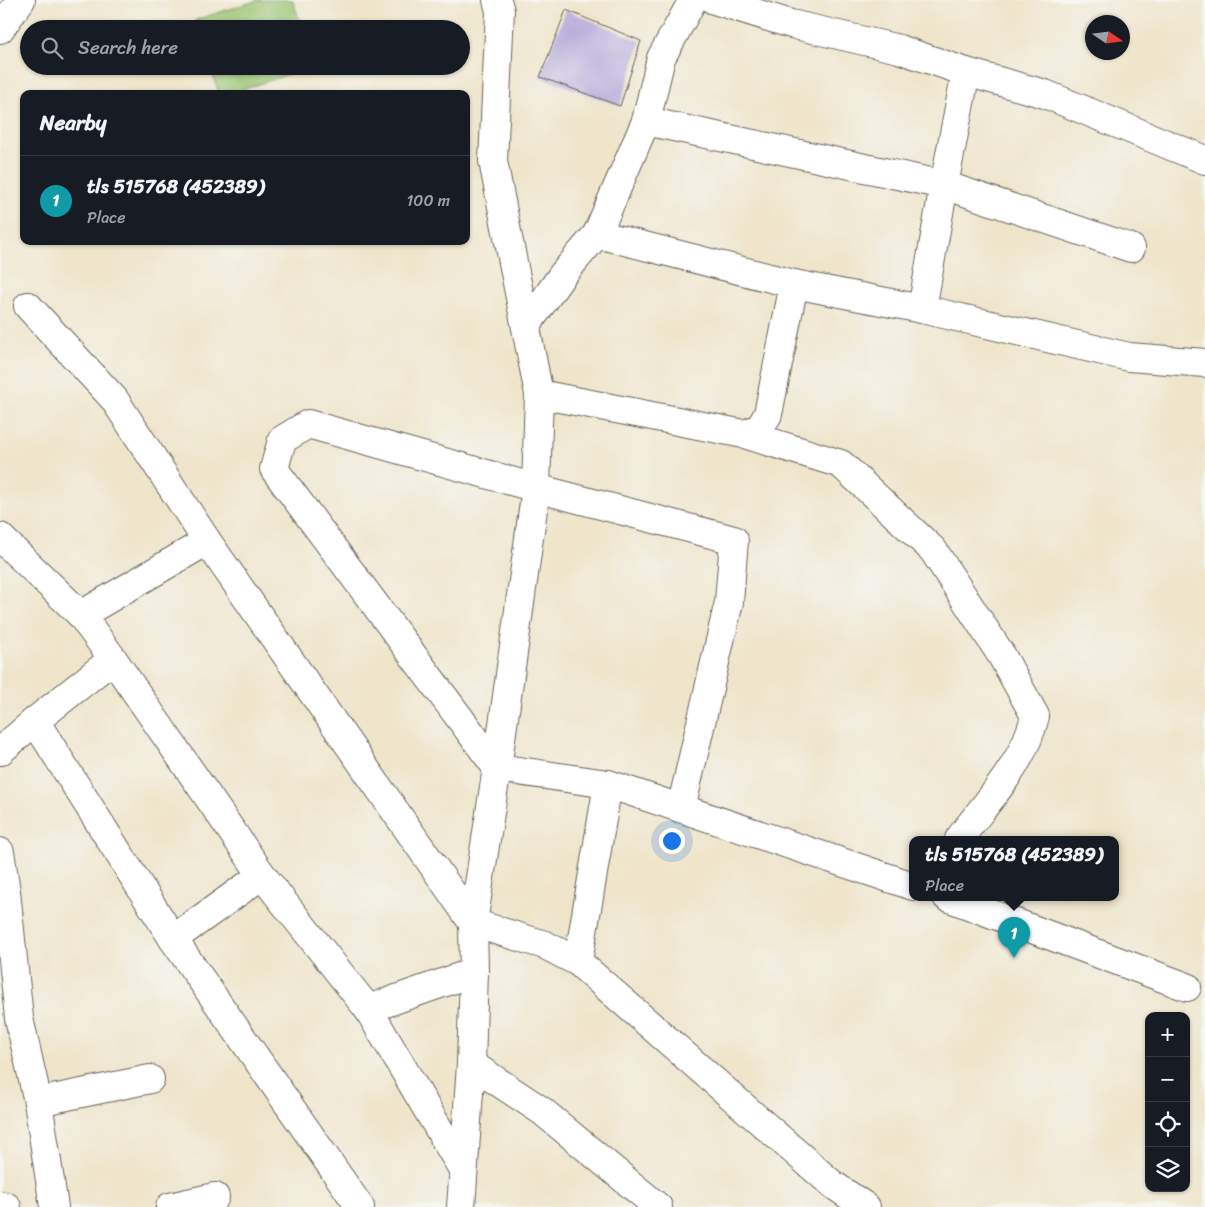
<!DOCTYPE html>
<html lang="en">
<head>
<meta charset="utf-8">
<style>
  :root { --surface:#171b24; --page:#242831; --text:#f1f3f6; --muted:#9ea1a6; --line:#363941; --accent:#ea580c }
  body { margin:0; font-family:Sriracha,sans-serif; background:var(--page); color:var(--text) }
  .controls { position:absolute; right:15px; bottom:15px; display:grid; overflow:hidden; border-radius:10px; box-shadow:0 1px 4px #0004 }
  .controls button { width:45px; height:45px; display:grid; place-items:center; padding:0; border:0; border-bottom:1px solid var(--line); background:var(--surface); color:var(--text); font:25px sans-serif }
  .compass { position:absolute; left:1085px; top:15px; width:45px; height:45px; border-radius:50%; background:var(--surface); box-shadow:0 1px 4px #0004; rotate:103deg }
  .you { position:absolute; left:671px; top:840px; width:18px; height:18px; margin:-12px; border:4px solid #fff; border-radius:50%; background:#1a73e8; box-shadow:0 0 0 8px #1a73e833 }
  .badge { display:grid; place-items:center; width:32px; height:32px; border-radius:50%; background:var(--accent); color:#fff; font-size:16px; font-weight:700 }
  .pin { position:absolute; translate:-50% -41px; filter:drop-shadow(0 1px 2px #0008) }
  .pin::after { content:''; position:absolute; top:26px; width:18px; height:15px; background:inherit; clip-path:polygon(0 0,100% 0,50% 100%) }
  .popup { position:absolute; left:909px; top:836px; width:210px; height:65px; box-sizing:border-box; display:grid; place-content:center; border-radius:10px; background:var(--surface); filter:drop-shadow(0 1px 4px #0005); font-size:16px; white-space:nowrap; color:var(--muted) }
  .popup b { font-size:19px; color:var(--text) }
  .popup::after { content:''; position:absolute; left:50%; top:100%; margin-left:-10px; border:10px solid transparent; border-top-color:var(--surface) }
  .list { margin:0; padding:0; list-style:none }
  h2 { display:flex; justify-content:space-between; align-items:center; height:65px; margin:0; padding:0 20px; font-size:21px }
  h2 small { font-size:16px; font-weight:400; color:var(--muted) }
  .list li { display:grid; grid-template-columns:32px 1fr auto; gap:15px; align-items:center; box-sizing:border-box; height:90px; padding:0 20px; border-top:1px solid var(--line) }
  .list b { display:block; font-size:19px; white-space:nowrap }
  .list p { margin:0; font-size:16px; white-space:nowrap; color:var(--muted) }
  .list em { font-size:16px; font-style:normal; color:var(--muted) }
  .icon { flex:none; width:28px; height:28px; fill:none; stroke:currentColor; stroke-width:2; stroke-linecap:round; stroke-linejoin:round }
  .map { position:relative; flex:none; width:1205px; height:1207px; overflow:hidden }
  .search { position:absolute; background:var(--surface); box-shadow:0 1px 4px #0004; left:20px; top:20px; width:450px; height:55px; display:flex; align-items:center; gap:12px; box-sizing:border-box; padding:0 18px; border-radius:28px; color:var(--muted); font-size:19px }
  .panel { position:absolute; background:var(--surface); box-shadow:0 1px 4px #0004; left:20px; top:90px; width:450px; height:155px; border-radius:10px }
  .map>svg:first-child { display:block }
</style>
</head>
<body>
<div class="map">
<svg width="1205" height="1207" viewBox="0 0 1205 1207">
  <rect width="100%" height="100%" fill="#f6f6f2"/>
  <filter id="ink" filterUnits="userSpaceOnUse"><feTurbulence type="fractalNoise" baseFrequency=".02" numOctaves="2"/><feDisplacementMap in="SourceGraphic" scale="10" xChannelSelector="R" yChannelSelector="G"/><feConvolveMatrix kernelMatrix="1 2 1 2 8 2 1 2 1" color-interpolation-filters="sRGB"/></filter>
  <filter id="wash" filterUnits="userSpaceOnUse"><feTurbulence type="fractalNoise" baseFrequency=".0096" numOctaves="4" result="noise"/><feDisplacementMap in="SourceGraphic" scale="20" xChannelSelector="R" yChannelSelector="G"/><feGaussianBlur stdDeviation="1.12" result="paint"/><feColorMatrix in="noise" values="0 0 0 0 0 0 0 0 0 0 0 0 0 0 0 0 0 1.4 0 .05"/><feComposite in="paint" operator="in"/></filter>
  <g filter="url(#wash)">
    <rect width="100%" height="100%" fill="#eee5cb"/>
    <g fill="#98c26f" stroke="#5a6f46">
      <path d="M258,0h35l9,29h-104l-3,-9z"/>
      <path d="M210,66h103l-83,28h-11z"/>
    </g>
    <g id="blocks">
      <path fill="#bbb1dc" d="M566,10l75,31 -21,65 -80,-29z"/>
    </g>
  </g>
  <g filter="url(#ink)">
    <use href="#blocks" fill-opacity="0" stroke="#666259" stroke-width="1"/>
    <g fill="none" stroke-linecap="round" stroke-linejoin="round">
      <g stroke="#666259" stroke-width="30">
        <g id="street">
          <path d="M714,0l77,24 108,25 67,23 79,22 160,66"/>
          <path d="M0,29l21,-29"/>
          <path d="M646,121l298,64 187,63"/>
          <path d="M597,234l197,50 128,25 207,48 76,6"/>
          <path d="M28,306l86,93 93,142 266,382 72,22 33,17 254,222 34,23"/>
          <path d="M922,309l22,-124 22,-113"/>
          <path d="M526,326l37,-52 34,-40 49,-113 15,-63 32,-58"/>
          <path d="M539,394l205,40 16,-6 8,-14 26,-130"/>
          <path d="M744,434l97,30 92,86 69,106 33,60c-11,48 -47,84 -76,123"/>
          <path d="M0,537l81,78 32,44 149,216 106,134 95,161"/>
          <path d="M81,615l126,-74"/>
          <path d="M35,721l138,218 187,268"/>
          <path d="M0,751l35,-30 78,-62"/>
          <path d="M681,809l48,-207 5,-62 -198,-52 -228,-64 -26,16 -8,29 223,299 111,16 305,102"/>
          <path d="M0,852l6,39 13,127 19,84 16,105"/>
          <path d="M947,897l240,90"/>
          <path d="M173,939l89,-64"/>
          <path d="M578,962l30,-178"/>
          <path d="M368,1009l106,-37"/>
          <path d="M471,1064l71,47 116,96"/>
          <path d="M38,1102l112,-23"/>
          <path d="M0,1205l7,2"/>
          <path d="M170,1207l45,-10"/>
          <path d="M461,1207l10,-143 3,-92 -1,-49 24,-155 39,-280 3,-94 -46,-233 7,-150 -3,-11"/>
        </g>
      </g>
      <use href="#street" stroke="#fff" stroke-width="28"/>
    </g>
  </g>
</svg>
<div class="controls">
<button>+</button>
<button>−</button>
<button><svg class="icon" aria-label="locate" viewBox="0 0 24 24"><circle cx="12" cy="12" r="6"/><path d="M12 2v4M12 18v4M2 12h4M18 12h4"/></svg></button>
<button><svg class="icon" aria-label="layers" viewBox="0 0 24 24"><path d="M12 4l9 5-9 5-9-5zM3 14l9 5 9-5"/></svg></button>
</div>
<svg class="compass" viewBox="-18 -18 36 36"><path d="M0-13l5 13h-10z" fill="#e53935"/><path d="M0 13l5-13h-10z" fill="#9ea1a6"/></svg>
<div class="you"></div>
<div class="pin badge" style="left:1014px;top:958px;background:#0f9aa8">1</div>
<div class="popup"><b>tls 515768 (452389)</b>Place</div>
<div class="search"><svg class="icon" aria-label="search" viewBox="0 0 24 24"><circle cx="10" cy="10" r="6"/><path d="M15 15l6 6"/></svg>Search here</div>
<section class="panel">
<h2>Nearby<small></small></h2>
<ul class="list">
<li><span class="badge" style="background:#0f9aa8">1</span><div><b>tls 515768 (452389)</b><p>Place</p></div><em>100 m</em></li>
</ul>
</section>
</div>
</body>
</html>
